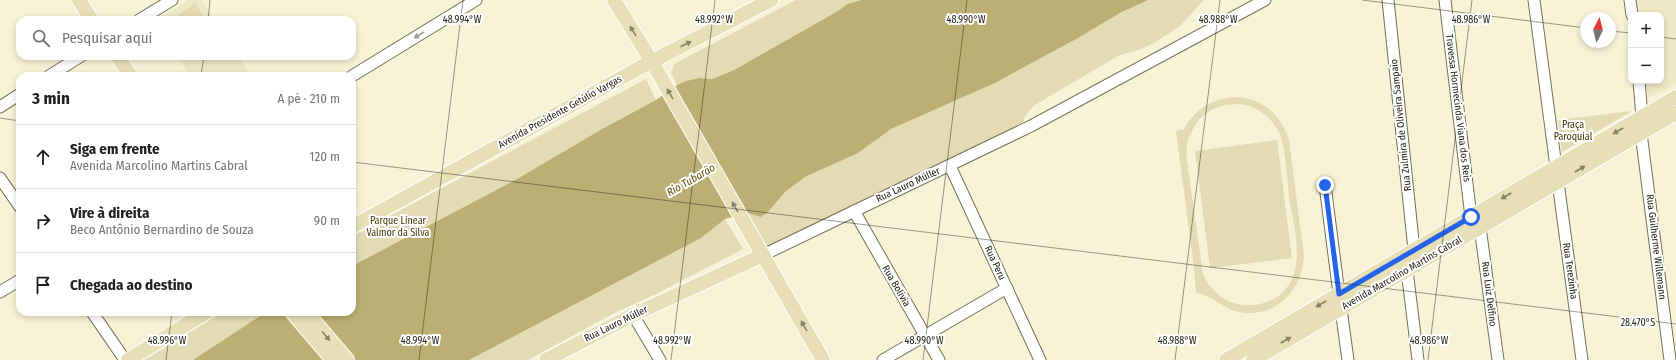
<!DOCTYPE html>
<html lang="pt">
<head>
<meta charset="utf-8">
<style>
  :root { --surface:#fff; --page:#f6f6f6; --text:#202124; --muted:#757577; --line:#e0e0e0 }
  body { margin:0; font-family:"Fira Sans Condensed",sans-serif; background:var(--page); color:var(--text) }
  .controls { position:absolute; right:12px; top:12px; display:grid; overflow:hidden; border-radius:8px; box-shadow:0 2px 6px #0003 }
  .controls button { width:36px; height:36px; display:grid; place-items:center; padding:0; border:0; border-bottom:1px solid var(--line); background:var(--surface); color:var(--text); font:20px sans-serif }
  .compass { position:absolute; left:1580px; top:12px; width:36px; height:36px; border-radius:50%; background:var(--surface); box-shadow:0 2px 6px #0003; rotate:7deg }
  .stop { position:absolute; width:12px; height:12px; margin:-9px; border:3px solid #2563eb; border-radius:50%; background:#fff }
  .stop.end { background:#2563eb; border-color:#fff; box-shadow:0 1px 4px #0008 }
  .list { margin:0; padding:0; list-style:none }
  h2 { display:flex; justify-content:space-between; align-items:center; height:52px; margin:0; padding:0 16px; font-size:17px }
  h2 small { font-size:13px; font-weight:400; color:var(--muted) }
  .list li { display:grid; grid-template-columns:26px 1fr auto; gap:12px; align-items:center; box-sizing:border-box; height:64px; padding:0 16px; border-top:1px solid var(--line) }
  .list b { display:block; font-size:15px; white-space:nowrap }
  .list p { margin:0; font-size:13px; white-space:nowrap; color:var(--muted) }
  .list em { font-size:13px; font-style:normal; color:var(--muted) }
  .icon { flex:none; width:22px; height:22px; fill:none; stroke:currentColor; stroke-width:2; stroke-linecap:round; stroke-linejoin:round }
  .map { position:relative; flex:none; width:1676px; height:360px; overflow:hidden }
  .search { position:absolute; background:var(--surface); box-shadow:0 2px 6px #0003; left:16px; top:16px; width:340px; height:44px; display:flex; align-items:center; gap:10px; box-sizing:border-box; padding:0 14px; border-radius:12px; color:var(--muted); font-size:15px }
  .panel { position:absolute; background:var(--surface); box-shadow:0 2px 6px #0003; left:16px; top:72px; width:340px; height:244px; border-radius:12px }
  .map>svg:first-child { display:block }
</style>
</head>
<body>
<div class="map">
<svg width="1676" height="360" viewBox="0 0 1676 360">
  <rect width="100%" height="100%" fill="#f8f3d7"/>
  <g fill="#f0e9c6">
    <path d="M188,0h14l13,20h-58z"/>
    <path d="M1632,0h44v84l-30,15 -2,-18h17v-66h-27z"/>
    <path d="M177,56h61l13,20h-61z"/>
  </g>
  <g fill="#e3dbb4" fill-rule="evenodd">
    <path d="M796,0h65l-14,4 -9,7 -104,59 -22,9 -13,-1 -13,3 -9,4 -6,-12 3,-9z"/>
    <path d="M1148,0h56l-25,27 -25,16 -13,6 -23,7 -85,50 -8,10 -2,8 -255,122 -3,-1 -17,-32 13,4 7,-5 17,-20 20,-15 53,-24 33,-24 104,-46 83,-45 42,-25z"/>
    <path d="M195,3l11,17h-35z"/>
    <path d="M646,79l10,21 -54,29 -85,50 -165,87v-30z"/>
    <path d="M1232,97c28,0 48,15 57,43l15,116c-2,37 -32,65 -69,55 -10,-3 -16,-9 -25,-13 -4,-3 -10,-4 -14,-6l-2,-24 -18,-137 8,-2c11,-19 26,-29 48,-32zM1240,104c19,3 31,13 40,30 6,20 7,42 9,63 5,32 20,77 -12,100 -10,6 -20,9 -32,8 -19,-1 -34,-13 -42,-31l-17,-120 2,-15 11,-20 12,-9 14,-5z"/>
    <path d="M1632,111l-70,41 -4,-32z"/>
    <path d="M1277,140l15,118 -82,10 -15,-117z"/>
    <path d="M725,219l18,30 -87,45 -42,19 -86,47h-59l232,-122z"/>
    <path d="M223,312h43l-73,48h-49z"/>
  </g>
  <path fill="#bbaf74" d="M861,0h287l-28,13 -42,25 -83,45 -104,46 -33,24 -53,24 -20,15 -17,20 -7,5 -13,-4 -23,6 -24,19 -232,122h-276l73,-48h86v-46l165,-87 85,-50 54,-29 21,-15 9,-4 13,-3 13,1 22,-9 104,-59 9,-7z"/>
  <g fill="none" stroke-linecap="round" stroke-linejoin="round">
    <g stroke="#757057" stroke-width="13">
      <g id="minor">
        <path d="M1388,0l26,250"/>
        <path d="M1445,0l26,217"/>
        <path d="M1534,0l22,167"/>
        <path d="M1630,0l2,15"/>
        <path d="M139,20l33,-20"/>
        <path d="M49,76l32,-20"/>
        <path d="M352,76l124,-76"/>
        <path d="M1639,81l3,36"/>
        <path d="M0,107l20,-13"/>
        <path d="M1641,133l29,227"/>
        <path d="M950,166l90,194"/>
        <path d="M0,178l20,29"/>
        <path d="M1558,182l24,178"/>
        <path d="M1325,185l14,109"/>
        <path d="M854,211l85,149"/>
        <path d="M1480,227l18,133"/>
        <path d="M763,255l268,-129 234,-126"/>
        <path d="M1407,270l11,90"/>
        <path d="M0,292l20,-12"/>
        <path d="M1341,309l7,51"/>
        <path d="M92,312l33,48"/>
        <path d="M633,315l27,45"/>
        <path d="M883,360l124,-72"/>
      </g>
    </g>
    <g stroke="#fff" stroke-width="16">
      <g id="major">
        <path d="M79,0l13,20"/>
        <path d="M614,0l38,62 171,298"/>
        <path d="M117,56l14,20"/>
        <path d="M352,227l287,-159 132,-68"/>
        <path d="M292,312l41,48"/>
        <path d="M306,312l41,48"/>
        <path d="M128,360l79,-48"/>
        <path d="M546,360l87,-45 130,-60"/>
        <path d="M1226,360l450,-263"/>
        <path d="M1253,360l423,-247"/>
      </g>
    </g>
    <use href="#minor" stroke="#fff" stroke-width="11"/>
    <use href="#major" stroke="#e7dfb5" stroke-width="14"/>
  </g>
  <defs><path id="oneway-solid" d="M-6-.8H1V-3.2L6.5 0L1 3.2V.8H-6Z"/></defs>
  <g fill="#868066">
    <use href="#oneway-solid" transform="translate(633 31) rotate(-121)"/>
    <use href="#oneway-solid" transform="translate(686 44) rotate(-27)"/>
    <use href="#oneway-solid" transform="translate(670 94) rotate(-120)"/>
    <use href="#oneway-solid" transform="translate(1618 131) rotate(150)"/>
    <use href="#oneway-solid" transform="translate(1580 169) rotate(-30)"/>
    <use href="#oneway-solid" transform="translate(1506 196) rotate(150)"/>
    <use href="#oneway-solid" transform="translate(735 207) rotate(-120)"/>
    <use href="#oneway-solid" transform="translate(1321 304) rotate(150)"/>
    <use href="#oneway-solid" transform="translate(804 326) rotate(-120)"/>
    <use href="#oneway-solid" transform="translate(326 336) rotate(50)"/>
    <use href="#oneway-solid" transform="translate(1286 340) rotate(-30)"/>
  </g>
  <use fill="#9c9c97" href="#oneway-solid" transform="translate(419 35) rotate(148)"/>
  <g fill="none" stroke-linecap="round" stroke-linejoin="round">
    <path stroke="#2563eb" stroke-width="5" d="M1325,185l14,109 132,-77"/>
  </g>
  <path fill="none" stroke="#242218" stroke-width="1" stroke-opacity="0.45" d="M1362,0l224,28M208,20l2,-20M1610,31l21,2M1661,37l15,2M201,76l3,-20M0,118l20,3M352,162l1324,162M166,360l6,-48M419,360l44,-360M671,360l44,-360M923,360l44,-360M1175,360l45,-360M1428,360l44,-360"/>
  <g text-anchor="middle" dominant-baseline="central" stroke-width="4" stroke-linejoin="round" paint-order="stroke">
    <g font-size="10" fill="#242218" stroke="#fff">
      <text transform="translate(1458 108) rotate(83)">Travessa Hormecinda Viana dos Reis</text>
      <text transform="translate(560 112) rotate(-29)">Avenida Presidente Getúlio Vargas</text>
      <text transform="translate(1401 125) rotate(-96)">Rua Zulmira de Oliveira Sampaio</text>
      <text transform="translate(908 185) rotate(-25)">Rua Lauro Müller</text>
      <text transform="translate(1656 247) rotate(83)">Rua Guilherme Willemann</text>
      <text transform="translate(995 263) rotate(65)">Rua Peru</text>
      <text transform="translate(1570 271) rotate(82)">Rua Terezinha</text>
      <text transform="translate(1402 273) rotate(-30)">Avenida Marcolino Martins Cabral</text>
      <text transform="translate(896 286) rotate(60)">Rua Bolívia</text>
      <text transform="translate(1489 294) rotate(83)">Rua Luiz Delfino</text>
      <text transform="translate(616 324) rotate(-26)">Rua Lauro Müller</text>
    </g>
    <g font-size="10" fill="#423908" stroke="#fff">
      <text x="1573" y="125">Praça<tspan x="1573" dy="12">Paroquial</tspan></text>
      <text x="398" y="221">Parque Linear<tspan x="398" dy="12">Valmor da Silva</tspan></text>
    </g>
    <g font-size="11" font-style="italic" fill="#5f5206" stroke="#fff">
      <text transform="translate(691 180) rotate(-30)">Rio Tubarão</text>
    </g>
  </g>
  <g font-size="10" text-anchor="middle" fill="#242218" stroke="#fff" stroke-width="4" stroke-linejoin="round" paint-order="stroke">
    <text x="462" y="23">48.994°W</text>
    <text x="714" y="23">48.992°W</text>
    <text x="966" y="23">48.990°W</text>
    <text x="1218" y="23">48.988°W</text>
    <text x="1471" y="23">48.986°W</text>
    <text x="1638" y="326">28.470°S</text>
    <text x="167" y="344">48.996°W</text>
    <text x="420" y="344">48.994°W</text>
    <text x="672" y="344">48.992°W</text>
    <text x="924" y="344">48.990°W</text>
    <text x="1177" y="344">48.988°W</text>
    <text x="1429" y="344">48.986°W</text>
  </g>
</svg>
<div class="controls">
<button>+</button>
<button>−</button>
</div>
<svg class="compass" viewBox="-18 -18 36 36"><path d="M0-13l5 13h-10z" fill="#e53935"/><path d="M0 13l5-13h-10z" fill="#757577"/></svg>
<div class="stop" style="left:1471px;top:217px"></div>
<div class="stop end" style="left:1325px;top:185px"></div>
<div class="search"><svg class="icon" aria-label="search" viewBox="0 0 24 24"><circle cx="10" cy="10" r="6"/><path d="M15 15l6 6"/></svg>Pesquisar aqui</div>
<section class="panel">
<h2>3 min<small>A pé · 210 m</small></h2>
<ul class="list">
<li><svg class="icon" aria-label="ahead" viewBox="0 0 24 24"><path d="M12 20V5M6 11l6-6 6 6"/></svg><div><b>Siga em frente</b><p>Avenida Marcolino Martins Cabral</p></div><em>120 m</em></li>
<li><svg class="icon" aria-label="right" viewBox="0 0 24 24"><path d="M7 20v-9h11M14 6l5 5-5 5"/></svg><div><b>Vire à direita</b><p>Beco Antônio Bernardino de Souza</p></div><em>90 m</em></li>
<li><svg class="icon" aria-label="arrive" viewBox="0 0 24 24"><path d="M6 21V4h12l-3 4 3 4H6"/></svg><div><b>Chegada ao destino</b></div></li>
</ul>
</section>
</div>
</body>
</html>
